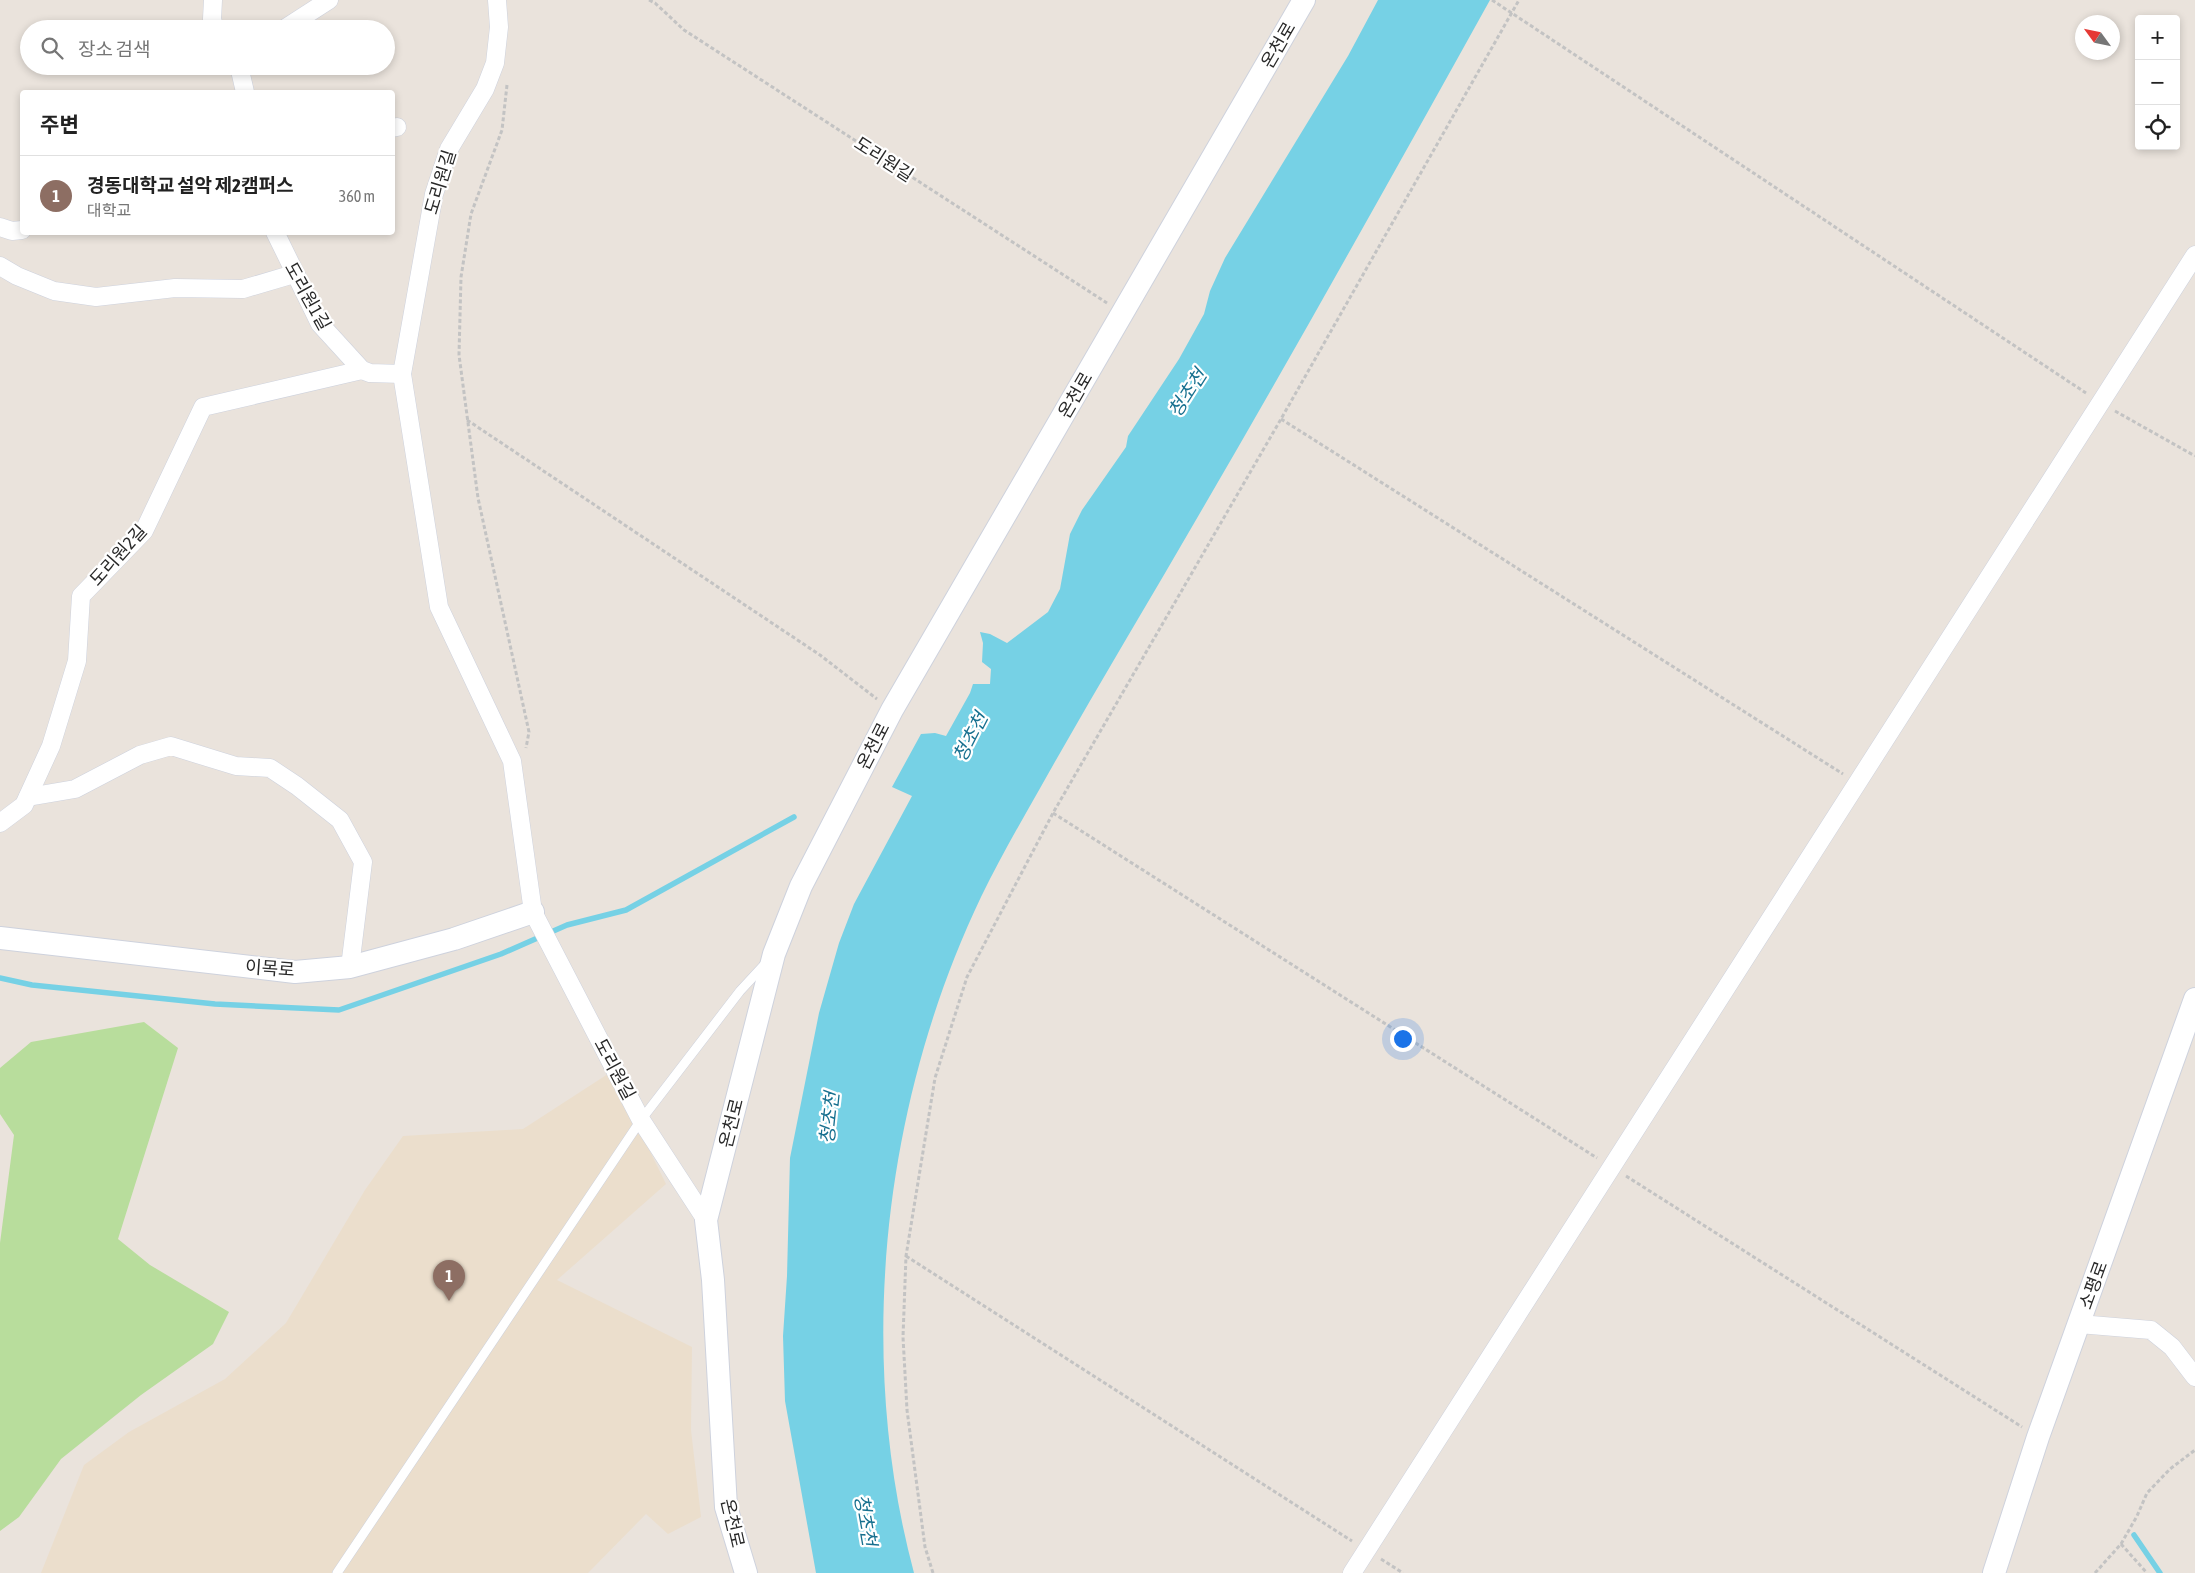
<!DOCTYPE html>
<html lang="ko">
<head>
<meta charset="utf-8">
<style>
  :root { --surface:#fff; --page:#f2f2f2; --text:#222; --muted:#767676; --line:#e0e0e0; --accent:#b45309 }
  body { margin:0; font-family:"Asap Condensed","Noto Sans KR",sans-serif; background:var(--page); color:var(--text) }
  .controls { position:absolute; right:15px; top:15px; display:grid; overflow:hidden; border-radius:5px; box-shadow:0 2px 8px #0003 }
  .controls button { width:45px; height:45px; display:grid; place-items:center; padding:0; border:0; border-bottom:1px solid var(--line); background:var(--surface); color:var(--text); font:25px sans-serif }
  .compass { position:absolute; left:2075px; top:15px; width:45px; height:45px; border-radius:50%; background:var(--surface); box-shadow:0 2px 8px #0003; rotate:303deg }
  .you { position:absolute; left:1402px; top:1038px; width:18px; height:18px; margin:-12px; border:4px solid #fff; border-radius:50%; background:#1a73e8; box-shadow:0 0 0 8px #1a73e833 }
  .badge { display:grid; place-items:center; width:32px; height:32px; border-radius:50%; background:var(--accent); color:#fff; font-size:16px; font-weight:700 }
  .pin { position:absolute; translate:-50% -41px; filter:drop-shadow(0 1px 2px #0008) }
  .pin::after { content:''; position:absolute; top:26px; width:18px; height:15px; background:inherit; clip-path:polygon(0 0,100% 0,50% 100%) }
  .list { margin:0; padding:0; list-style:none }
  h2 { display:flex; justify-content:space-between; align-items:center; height:65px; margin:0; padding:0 20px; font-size:21px }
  h2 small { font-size:16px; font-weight:400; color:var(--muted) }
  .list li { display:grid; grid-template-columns:32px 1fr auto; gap:15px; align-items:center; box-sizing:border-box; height:80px; padding:0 20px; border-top:1px solid var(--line) }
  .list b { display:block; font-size:19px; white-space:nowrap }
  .list p { margin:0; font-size:16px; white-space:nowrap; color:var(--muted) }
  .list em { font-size:16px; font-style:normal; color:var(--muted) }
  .icon { flex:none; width:28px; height:28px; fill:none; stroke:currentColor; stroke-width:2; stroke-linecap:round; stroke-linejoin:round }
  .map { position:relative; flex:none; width:2195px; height:1573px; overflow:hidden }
  .search { position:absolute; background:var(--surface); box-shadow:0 2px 8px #0003; left:20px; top:20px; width:375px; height:55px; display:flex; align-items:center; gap:12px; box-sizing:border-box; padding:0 18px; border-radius:28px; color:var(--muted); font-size:19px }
  .panel { position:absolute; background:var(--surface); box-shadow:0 2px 8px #0003; left:20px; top:90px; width:375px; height:145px; border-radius:5px }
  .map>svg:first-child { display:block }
</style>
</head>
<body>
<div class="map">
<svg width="2195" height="1573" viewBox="0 0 2195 1573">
  <rect width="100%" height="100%" fill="#eae3dc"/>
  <path fill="#ebdecc" d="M611,1072l55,112 -109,96 135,67 -1,83 10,87 -33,17 -22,-20 -58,59h-547l43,-108 45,-33 96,-53 61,-56 79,-133 38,-54 120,-7z"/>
  <path fill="#b8dd9c" d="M144,1022l34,26 -60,191 32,26 79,47 -16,32 -72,51 -80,64 -42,58 -19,14v-288l14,-108 -14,-21v-46l31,-26z"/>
  <path fill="#76d1e5" d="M1378,0h112c-95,171 -191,343 -290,513 -52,90 -106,179 -157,270 -21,37 -43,75 -62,114 -98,205 -126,456 -67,676h-98l-31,-172 -2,-65 4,-60 3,-118 29,-145 20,-70 15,-39 58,-108 -20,-9 29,-53 14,-1 11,3 24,-43 3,-9h17l1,-15 -9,-7 1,-19 -3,-11 10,2 17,9 41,-31 12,-23 10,-55 12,-24 44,-63 2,-11 51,-77 25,-45 6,-23 15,-33 123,-202z"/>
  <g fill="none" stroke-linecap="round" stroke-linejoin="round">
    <g stroke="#76d1e5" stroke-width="5.5">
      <path d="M0,978l32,7 183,19 124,6 162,-56 66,-29 59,-15 168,-93"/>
      <path d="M2134,1535l26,38"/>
    </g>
    <g stroke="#ced2dd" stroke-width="10">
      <path id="service" d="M337,1573l304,-453 99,-129 25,-27"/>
    </g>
    <g stroke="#ced2dd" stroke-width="19">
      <g id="minor">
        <path d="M213,0l-1,19 3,10"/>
        <path d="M497,0l2,27 -4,36 -10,26 -36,60 -15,45 -32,180 37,233 73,154 21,151 108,208 65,100"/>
        <path d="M284,29l45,-29"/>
        <path d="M239,66l6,26"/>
        <path d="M392,128l5,-1"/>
        <path d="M0,227l12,4 10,-1"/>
        <path d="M275,232l45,92 42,46 8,3 32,1"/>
        <path d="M0,266l17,10 37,15 42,6 79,-9 68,1 51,-15"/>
        <path d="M28,797l47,-8 65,-34 31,-9 65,20 34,2 27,18 43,34 23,42 -13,105"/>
        <path d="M0,823l24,-18 27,-59 26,-85 4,-65 63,-65 59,-124 159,-37"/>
        <path d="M2079,1324l72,6 21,17 23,30"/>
        <path d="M1352,1573l843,-1318"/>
      </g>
    </g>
    <g stroke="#ced2dd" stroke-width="24">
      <g id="tertiary">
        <path d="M0,938l295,34 55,-5 104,-28 79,-27"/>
        <path d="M746,1573l-20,-66 -13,-227 -7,-60 68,-266 27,-68 91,-176 412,-710"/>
        <path d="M1994,1573l44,-136 157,-438"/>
      </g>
    </g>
    <g stroke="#c3c3c3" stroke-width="3" stroke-dasharray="4 2.5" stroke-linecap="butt">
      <path d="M649,0l6,3 29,27 423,273"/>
      <path d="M1492,0l594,393"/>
      <path d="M507,85l-5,45 -31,84 -10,63 -2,78 19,143 51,234 -3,16"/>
      <path d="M2115,411l80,45"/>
      <path d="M1281,419l562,355"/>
      <path d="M467,420l353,235 57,44"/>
      <path d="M1053,813l544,345"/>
      <path d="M1626,1176l396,251"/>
      <path d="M906,1256l446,285"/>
      <path d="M2121,1544l26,29"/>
      <path d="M1381,1559l22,14"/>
      <path d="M933,1573l-8,-26 -18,-137 -4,-73 3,-81 29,-178 32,-101 86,-164 228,-394 238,-419"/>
      <path d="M2095,1573l26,-29 16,-28 10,-23 23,-24 25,-19"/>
    </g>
    <use href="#service" stroke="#fff" stroke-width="9"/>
    <use href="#minor" stroke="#fff" stroke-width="18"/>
    <use href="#tertiary" stroke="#fff" stroke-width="22"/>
  </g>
  <g text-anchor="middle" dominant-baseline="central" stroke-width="4.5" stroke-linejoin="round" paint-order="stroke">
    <g font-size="18" fill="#292929" stroke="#fff">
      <text transform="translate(1278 45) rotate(-60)">온천로</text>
      <text transform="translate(884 159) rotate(33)">도리원길</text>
      <text transform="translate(440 182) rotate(-73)">도리원길</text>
      <text transform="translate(308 296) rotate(61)">도리원1길</text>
      <text transform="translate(1075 395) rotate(-60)">온천로</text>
      <text transform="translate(118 555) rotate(-48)">도리원2길</text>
      <text transform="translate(873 746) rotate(-63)">온천로</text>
      <text transform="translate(270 968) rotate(4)">이목로</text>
      <text transform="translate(615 1069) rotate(62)">도리원길</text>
      <text transform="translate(731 1123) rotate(-76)">온천로</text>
      <text transform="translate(2093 1285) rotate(-70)">소평로</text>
      <text transform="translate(733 1523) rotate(77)">온천로</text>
    </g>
    <g font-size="19" font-style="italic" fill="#17708f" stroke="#fff">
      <text transform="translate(1187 393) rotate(-57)">청초천</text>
      <text transform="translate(970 737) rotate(-63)">청초천</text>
      <text transform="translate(829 1118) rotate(-84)">청초천</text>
      <text transform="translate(866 1520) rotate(80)">청초천</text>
    </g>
  </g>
</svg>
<div class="controls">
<button>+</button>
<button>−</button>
<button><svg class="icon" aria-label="locate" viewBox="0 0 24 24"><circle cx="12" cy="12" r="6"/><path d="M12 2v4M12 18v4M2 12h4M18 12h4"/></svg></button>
</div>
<svg class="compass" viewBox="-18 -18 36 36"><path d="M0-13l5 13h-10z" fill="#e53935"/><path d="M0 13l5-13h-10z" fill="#767676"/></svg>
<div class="you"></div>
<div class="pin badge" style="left:449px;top:1301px;background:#8d6e63">1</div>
<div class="search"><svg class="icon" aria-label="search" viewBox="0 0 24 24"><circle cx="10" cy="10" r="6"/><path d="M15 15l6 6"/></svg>장소 검색</div>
<section class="panel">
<h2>주변<small></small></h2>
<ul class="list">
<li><span class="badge" style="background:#8d6e63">1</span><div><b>경동대학교 설악 제2캠퍼스</b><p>대학교</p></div><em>360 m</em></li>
</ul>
</section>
</div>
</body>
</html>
